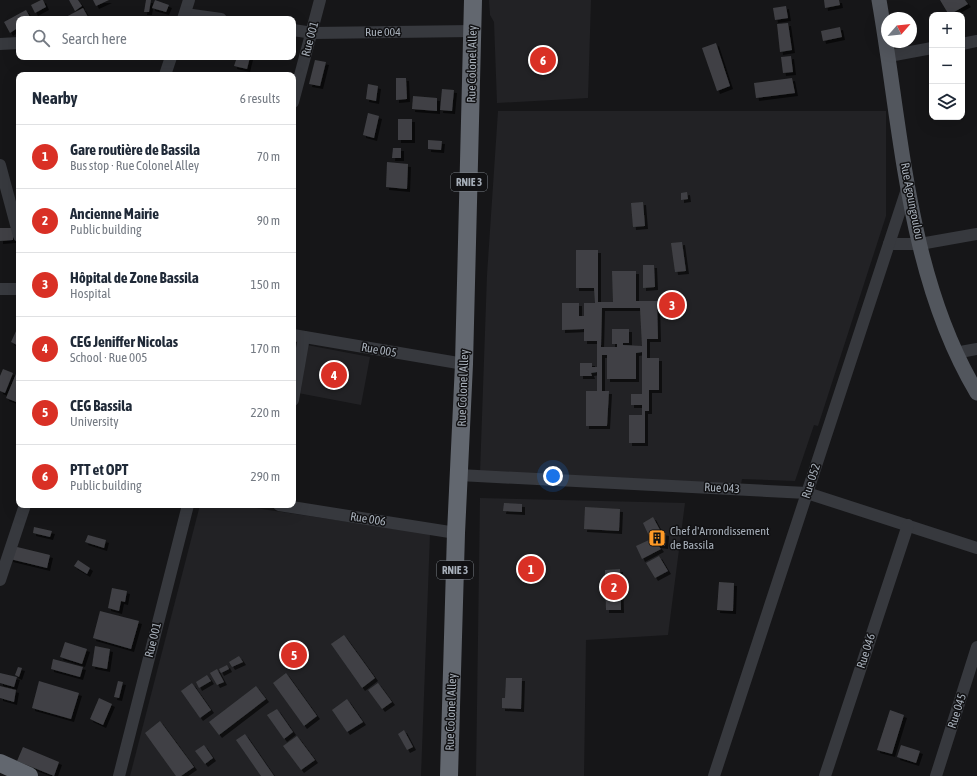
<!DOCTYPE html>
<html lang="en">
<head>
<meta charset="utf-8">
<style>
  :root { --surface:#fff; --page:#f2f2f3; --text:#1f2937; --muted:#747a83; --line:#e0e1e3; --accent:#d93025 }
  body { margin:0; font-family:"Asap Condensed",sans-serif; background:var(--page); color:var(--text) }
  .controls { position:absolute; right:12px; top:12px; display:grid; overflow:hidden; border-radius:8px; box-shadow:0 4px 16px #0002 }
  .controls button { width:36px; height:36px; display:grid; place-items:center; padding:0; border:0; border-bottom:1px solid var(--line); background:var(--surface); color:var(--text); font:20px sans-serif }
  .compass { position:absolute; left:881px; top:12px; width:36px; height:36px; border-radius:50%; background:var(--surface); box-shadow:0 4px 16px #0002; rotate:62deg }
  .you { position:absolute; left:553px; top:476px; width:14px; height:14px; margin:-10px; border:3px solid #fff; border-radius:50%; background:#1a73e8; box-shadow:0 0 0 6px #1a73e833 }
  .badge { display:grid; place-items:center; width:26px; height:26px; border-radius:50%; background:var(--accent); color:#fff; font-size:13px; font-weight:700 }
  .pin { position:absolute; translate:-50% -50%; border:2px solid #fff; box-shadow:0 1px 4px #0006 }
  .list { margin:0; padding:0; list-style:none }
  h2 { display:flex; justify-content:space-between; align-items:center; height:52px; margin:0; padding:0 16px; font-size:17px }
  h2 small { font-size:13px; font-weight:400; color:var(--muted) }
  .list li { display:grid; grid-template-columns:26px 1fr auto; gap:12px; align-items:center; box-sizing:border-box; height:64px; padding:0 16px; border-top:1px solid var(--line) }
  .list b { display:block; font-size:15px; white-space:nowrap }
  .list p { margin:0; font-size:13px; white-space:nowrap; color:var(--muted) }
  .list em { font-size:13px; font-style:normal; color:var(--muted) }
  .icon { flex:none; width:22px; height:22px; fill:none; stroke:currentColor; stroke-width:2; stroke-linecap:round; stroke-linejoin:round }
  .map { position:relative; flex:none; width:977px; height:776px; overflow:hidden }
  .search { position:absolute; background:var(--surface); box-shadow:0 4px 16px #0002; left:16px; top:16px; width:280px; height:44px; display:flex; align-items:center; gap:10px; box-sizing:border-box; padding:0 14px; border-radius:8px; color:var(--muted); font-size:15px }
  .panel { position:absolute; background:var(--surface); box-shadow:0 4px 16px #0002; left:16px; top:72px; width:280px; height:436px; border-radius:8px }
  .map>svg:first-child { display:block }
</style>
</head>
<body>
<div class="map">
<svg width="977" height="776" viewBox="0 0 977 776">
  <defs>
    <filter id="shadow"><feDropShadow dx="3" dy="3" stdDeviation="0" flood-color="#0009"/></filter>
  </defs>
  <rect width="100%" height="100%" fill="#161618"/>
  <g fill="#222225">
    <path d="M489,0h102l-3,98 -91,5 -3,-81 -4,-7z"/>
    <path d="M498,111h388v105l-68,210 -4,-1 -19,56 -53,-2 -1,5 -261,-11 7,-198z"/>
    <path d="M307,345l63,12 -9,48 -63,-12z"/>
    <path d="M480,498l205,5 -17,132 -82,5 -2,136h-108z"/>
    <path d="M200,505h35l195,29 -9,242h-291z"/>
  </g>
  <g fill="#404145" fill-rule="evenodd" filter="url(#shadow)">
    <path d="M41,0h2l3,7 -11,6 -4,-8z"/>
    <path d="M69,0h9l4,6 -7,5z"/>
    <path d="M93,0h16l-13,6z"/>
    <path d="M146,0h5l-2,12h-5z"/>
    <path d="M155,0l14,5 -3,7 -14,-4z"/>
    <path d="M824,0h15l1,5 -15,3z"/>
    <path d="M940,0h25l3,4 -19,11z"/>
    <path d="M786,6l2,12 -13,2 -2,-12z"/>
    <path d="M83,8l6,11h-27z"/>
    <path d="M26,10l5,9h-12v8l-9,6 -6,-11z"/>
    <path d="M788,23l4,27 -12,2 -3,-28z"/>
    <path d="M840,27l2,10 -19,4 -2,-10z"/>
    <path d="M716,43l14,43 -13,5 -15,-43z"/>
    <path d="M791,56l2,16 -10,1 -2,-16z"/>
    <path d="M237,57h13l-3,12 -13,-3z"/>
    <path d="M315,60l11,2 -6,24 -11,-2z"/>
    <path d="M396,78h10l1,21 -11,1z"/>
    <path d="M792,78l3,15 -39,5 -2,-15z"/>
    <path d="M368,84l10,2 -2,15 -10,-2z"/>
    <path d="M442,89l12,1 -2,21 -12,-1z"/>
    <path d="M413,96l24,2v13l-25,-2z"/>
    <path d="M368,113l11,3 -5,22 -11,-3z"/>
    <rect x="398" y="119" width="14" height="21"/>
    <path d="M428,140l14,1 -1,9 -13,-1z"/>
    <path d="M393,148h8v10h-9z"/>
    <path d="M387,162l21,2 -1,25 -21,-2z"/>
    <path d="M687,192l1,7 -7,1v-7z"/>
    <path d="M643,202l2,24 -12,1 -2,-24z"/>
    <path d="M0,228h13v12l-13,1z"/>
    <path d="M682,242l4,29 -11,1 -4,-29z"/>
    <path d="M576,250h22v52h15l-1,-31h24v30h21l1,38h-11v19h12v32h-10v21h-4v32h-16v-28h13v-10h-11v-11h11v-42l-6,1v26h-29v-24h-5v36h7l-2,35h-21v-35h11v-19l-6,1 1,3h-12v-13h12v4h5v-26h-13v-12l-22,1v-27h17v13h5v-13h11l-1,-15h-18zM602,308h38l2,38 -19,-1v-2h6v-14h-17v15h5v3h-16z"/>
    <path d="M643,265h11l1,22 -12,1z"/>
    <path d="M17,329l2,1v16l-8,-4z"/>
    <path d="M3,369l10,4 -8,20 -5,-2v-15z"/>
    <path d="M18,369l1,18 -2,6 2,1v9l-13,-5z"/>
    <path d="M504,503l18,1v8l-19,-1z"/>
    <path d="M585,507l35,2 -1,22 -35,-2z"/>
    <path d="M653,517l8,15 5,1 -1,13 -7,-1 3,4 -19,10 -6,-13 13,-6v-4l-6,-13z"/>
    <path d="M34,527l18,4 -2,6 -17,-4z"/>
    <path d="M88,535l18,5 -2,8 -19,-6z"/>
    <path d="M13,546l37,9 -3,13 -37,-9z"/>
    <path d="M659,556l9,15 -13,7 -9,-15z"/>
    <path d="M78,560l12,8 -3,6 -13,-8z"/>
    <path d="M620,569l1,41h-15l-1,-40z"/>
    <path d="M719,582l15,1 -1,28 -16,-1z"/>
    <path d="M112,588l15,3 -2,11 -4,-1 -2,10 -11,-3z"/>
    <path d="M100,611l39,10 -8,28 -38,-11z"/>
    <path d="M344,635l31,43 -13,10 -31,-44z"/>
    <path d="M65,642l22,7 -5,15 -22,-7z"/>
    <path d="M95,646l15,3 -3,20 -15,-3z"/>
    <path d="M239,656l4,6 -11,5 -3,-5z"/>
    <path d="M53,659l30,8 -3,10 -29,-8z"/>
    <path d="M227,665l2,4 -8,4 -2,-4z"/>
    <path d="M18,667l4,1 -3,9 -4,-2z"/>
    <path d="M217,669l7,13 -7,3 -7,-12z"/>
    <path d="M0,673l17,4 -3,10 -14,-4z"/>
    <path d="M286,673l31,43 -13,10 -31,-43z"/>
    <path d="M207,675l4,6 -12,7 -3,-6z"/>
    <path d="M506,678h16l-1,31 -19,-1v-10h3z"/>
    <path d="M39,681l40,12 -8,26 -39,-11z"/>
    <path d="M118,681l5,1 -4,16 -5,-1z"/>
    <path d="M192,683l19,27 -11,8 -19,-27z"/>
    <path d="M378,683l14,19 -10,7 -14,-19z"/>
    <path d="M0,686l16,4 -2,12 -14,-4z"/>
    <path d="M256,686l10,13 -47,36 -10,-13z"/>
    <path d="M99,698l13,6 -9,21 -13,-6z"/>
    <path d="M347,699l16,23 -16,10 -15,-22z"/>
    <path d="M277,709l16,23 -9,7 -17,-24z"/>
    <path d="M890,710l14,5 -12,39 -15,-4z"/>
    <path d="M160,721l34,46 -13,9h-5l-31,-43z"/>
    <path d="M404,730l9,17 -6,3 -9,-16z"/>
    <path d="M245,734l29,42h-13l-25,-36z"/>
    <path d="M297,736l18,24 -14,10 -18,-24z"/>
    <path d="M204,745l9,13 -8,6 -10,-13z"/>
    <path d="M901,745l19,6 -4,12 -19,-6z"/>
    <path d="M23,747l36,15 -5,14 -37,-15z"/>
  </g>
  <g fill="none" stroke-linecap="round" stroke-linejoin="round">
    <g stroke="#37393e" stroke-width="12">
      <path d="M185,14l36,5"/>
      <path d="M183,19l6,-19"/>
      <path d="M293,30l20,3 160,-2"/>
      <path d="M0,44l19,-1"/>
      <path d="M962,44l15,-3"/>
      <path d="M889,56l43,-8"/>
      <path d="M165,75l6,-18"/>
      <path d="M293,102l27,-102"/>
      <path d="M0,165l19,71"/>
      <path d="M889,244h31l57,-10"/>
      <path d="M0,289h19"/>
      <path d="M293,335l171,29"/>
      <path d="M955,353l22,-4"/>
      <path d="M293,400l11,-63"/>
      <path d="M459,475l348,18 170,55"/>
      <path d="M279,505l177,28"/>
      <path d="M0,580l25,-75"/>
      <path d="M119,776l69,-271"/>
      <path d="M714,776l194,-590"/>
      <path d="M825,776l83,-251"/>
      <path d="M936,776l41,-129"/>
    </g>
    <path stroke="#52565d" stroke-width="15" d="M879,0c23,132 28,275 98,393"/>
    <g stroke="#62676f" stroke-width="18">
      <path d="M0,763l29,13"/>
      <path d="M449,776l7,-243 8,-169 9,-364"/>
    </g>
  </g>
  <defs>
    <g id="building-square" transform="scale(0.9)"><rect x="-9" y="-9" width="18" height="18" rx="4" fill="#ff9a27" stroke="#111113"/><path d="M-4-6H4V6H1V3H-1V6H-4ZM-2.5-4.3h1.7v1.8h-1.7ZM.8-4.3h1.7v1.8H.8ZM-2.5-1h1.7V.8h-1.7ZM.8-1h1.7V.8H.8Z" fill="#111"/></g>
  </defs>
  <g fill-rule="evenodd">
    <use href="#building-square" x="657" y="538"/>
  </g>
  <g text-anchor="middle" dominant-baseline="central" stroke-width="3" stroke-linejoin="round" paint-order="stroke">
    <g fill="#111113" stroke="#7a8087" stroke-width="1">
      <rect x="451" y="173" width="36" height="18" rx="3"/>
      <rect x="437" y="561" width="36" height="18" rx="3"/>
    </g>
    <g font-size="11" font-weight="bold" fill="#a7afb9">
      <text x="469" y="182">RNIE 3</text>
      <text x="455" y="570">RNIE 3</text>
    </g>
    <g font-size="12" fill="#a7afb9" stroke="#111113">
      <text x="383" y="32">Rue 004</text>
      <text transform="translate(310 39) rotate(-75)">Rue 001</text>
      <text transform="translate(472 64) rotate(-89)">Rue Colonel Alley</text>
      <text transform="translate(912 201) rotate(79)">Rue Agoungoulou</text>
      <text transform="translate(379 350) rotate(10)">Rue 005</text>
      <text transform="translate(463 388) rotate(-88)">Rue Colonel Alley</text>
      <text transform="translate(811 481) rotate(-72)">Rue 052</text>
      <text transform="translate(722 488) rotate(3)">Rue 043</text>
      <text transform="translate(368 519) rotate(9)">Rue 006</text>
      <text transform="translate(153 640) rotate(-76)">Rue 001</text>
      <text transform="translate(866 651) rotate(-72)">Rue 046</text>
      <text transform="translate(957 711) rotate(-72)">Rue 045</text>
      <text transform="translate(451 712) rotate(-88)">Rue Colonel Alley</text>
    </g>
    <g font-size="12" fill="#a7afb9" stroke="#111113" text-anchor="start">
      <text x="670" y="531">Chef d'Arrondissement<tspan x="670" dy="14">de Bassila</tspan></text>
    </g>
  </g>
</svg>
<div class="controls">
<button>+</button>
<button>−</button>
<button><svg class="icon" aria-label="layers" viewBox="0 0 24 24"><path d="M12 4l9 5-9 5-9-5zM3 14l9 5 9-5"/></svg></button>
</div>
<svg class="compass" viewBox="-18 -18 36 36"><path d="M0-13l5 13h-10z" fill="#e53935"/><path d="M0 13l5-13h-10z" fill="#747a83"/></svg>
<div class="you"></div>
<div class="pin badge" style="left:531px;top:569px">1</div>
<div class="pin badge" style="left:614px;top:587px">2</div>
<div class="pin badge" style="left:672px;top:305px">3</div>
<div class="pin badge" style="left:334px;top:375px">4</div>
<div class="pin badge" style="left:294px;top:655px">5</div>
<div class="pin badge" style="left:543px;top:60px">6</div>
<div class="search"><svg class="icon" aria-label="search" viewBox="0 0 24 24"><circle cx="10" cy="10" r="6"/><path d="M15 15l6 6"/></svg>Search here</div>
<section class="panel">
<h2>Nearby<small>6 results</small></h2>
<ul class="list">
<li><span class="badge">1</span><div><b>Gare routière de Bassila</b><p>Bus stop · Rue Colonel Alley</p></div><em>70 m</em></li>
<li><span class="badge">2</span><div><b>Ancienne Mairie</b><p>Public building</p></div><em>90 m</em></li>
<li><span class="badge">3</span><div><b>Hôpital de Zone Bassila</b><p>Hospital</p></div><em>150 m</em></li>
<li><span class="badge">4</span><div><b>CEG Jeniffer Nicolas</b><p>School · Rue 005</p></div><em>170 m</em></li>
<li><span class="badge">5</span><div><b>CEG Bassila</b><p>University</p></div><em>220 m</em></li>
<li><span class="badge">6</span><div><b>PTT et OPT</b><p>Public building</p></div><em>290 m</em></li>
</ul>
</section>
</div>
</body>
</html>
